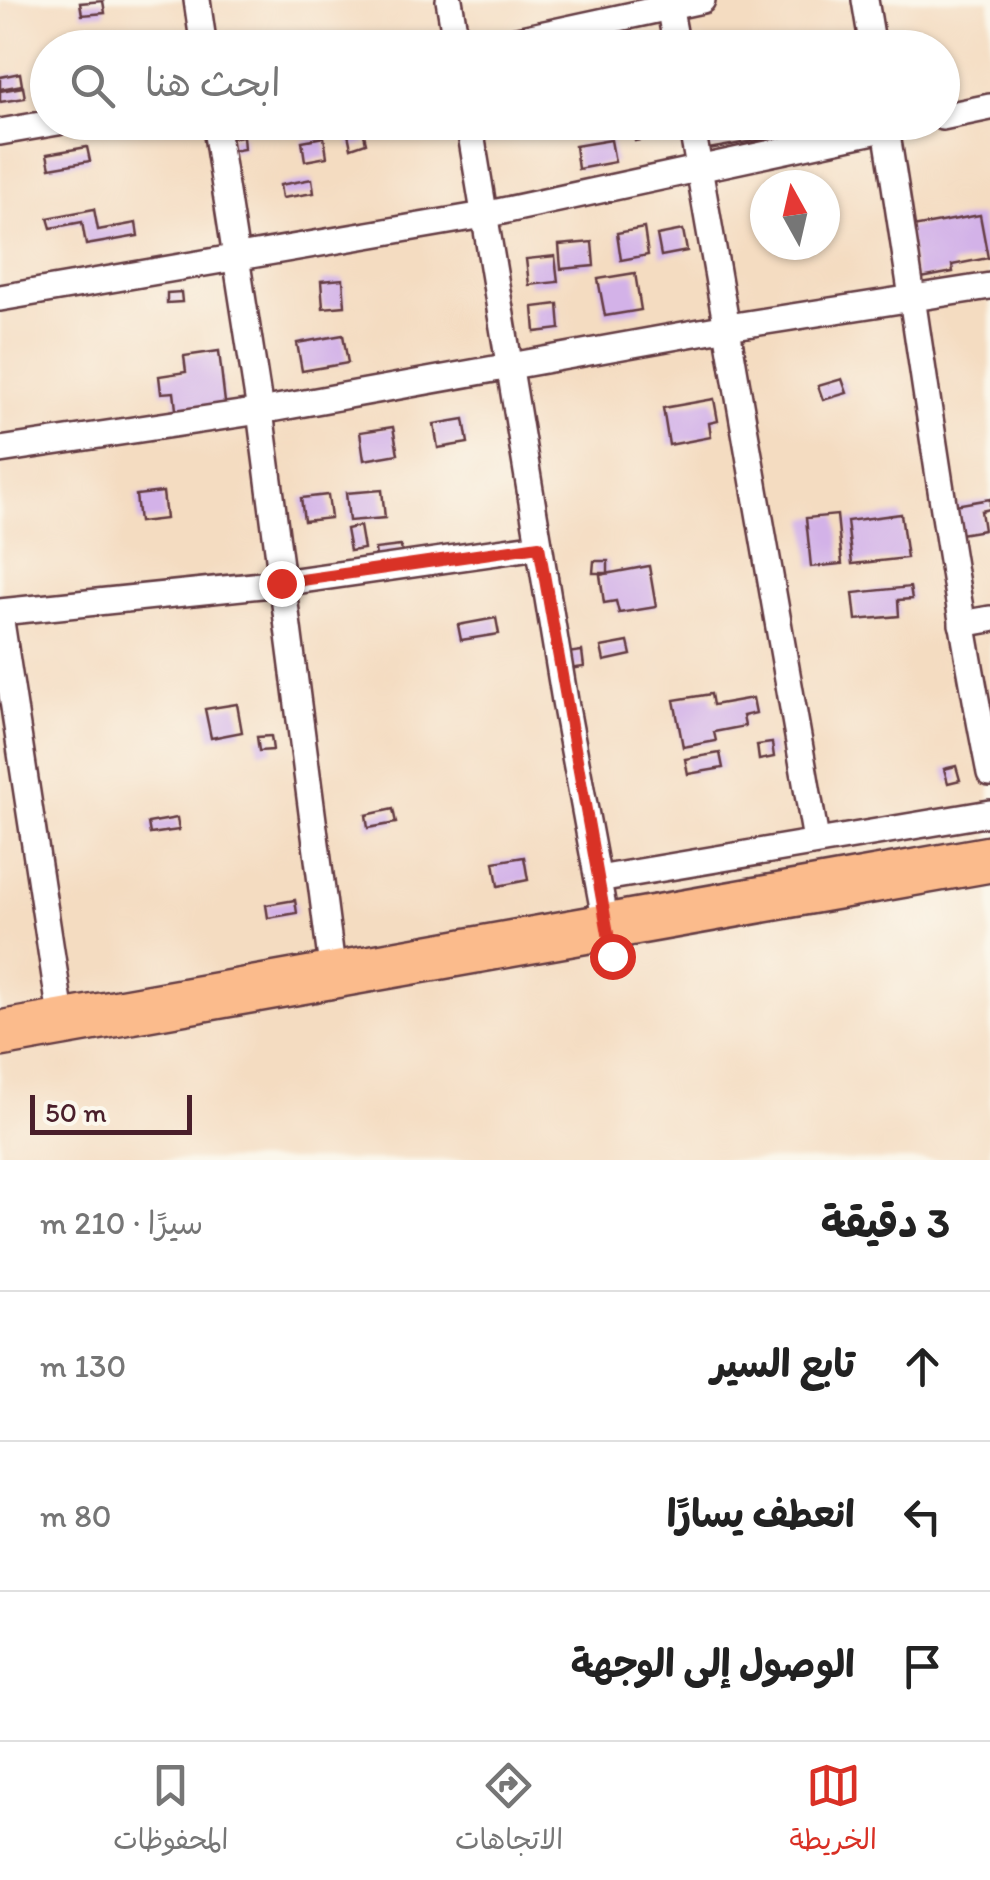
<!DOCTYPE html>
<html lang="ar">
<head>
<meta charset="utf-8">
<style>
  :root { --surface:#fff; --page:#f6f6f6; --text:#222; --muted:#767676; --line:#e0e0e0; --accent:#d93025 }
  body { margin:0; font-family:Itim,"Playpen Sans Arabic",sans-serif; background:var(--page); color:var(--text); direction:rtl }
  .compass { position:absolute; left:750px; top:170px; width:90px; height:90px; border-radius:50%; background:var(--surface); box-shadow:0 2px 8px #0004; rotate:352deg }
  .scale { position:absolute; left:30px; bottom:25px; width:162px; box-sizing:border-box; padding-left:10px; border:5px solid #4a1f2b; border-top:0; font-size:28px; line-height:35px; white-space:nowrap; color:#4a1f2b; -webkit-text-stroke:8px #fbf7ec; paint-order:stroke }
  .stop { position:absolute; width:30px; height:30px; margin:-22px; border:8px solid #d93025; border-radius:50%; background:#fff }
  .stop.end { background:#d93025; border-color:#fff; box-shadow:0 2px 10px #0008 }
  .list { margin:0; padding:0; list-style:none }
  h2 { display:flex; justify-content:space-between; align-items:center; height:130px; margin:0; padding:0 40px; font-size:42px }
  h2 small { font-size:32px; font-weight:400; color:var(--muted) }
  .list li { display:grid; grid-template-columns:65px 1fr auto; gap:30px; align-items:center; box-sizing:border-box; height:150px; padding:0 40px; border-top:2px solid var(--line) }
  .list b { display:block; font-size:38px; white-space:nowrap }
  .list em { font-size:32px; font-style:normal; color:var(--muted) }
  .icon { flex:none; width:55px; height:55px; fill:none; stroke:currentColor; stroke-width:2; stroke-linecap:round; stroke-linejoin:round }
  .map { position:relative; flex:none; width:990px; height:1160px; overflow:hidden; direction:ltr }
  .search { position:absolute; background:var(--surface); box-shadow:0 2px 8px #0004; left:30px; right:30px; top:30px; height:110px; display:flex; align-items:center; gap:25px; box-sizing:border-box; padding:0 35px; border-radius:55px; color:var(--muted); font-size:38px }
  .sheet { height:580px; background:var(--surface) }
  nav { display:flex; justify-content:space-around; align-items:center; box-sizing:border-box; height:140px; border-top:2px solid var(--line); background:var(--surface); font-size:28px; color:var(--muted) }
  nav a { display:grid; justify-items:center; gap:5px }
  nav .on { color:var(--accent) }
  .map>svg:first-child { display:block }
</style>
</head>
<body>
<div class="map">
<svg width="990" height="1160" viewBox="0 0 990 1160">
  <rect width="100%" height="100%" fill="#fbf7ec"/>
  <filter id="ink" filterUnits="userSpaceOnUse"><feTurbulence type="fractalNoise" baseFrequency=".01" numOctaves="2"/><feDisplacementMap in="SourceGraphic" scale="20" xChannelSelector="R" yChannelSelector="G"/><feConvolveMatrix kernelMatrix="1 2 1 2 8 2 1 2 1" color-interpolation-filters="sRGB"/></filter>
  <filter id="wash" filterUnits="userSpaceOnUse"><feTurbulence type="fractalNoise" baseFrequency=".0048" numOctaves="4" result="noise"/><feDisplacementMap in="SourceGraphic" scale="40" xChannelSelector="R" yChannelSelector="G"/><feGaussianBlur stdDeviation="2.25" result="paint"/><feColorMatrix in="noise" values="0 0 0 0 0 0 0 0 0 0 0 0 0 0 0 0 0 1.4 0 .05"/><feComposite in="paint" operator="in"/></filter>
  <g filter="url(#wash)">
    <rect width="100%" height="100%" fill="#f4dcc1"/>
    <g id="blocks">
      <g fill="#d3b2e8">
        <path d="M103,1l2,12 -23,2 -2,-12z"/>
        <path d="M845,39l1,9h-38v-3z"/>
        <path d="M20,73l2,12 -22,4v-12z"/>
        <path d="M23,87l2,11 -25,4v-11z"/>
        <path d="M631,122h31l2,13 -29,6z"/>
        <path d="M699,122h79l2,14 -77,14z"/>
        <path d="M363,130l3,13 -15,5 -3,-14z"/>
        <path d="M243,136l1,13 -13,2 -1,-13z"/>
        <path d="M324,137l3,20 -22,4 -3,-20z"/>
        <path d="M611,140l4,22 -37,7 -3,-23z"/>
        <path d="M87,147l3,14 -40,7 -3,-14z"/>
        <path d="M312,179l2,14 -32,5 -2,-13z"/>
        <path d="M94,209l4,21 38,-7 2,13 -52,9 -4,-23 -31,6 -3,-10z"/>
        <path d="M980,215l8,43 -36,7 1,7 -37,7 -9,-51z"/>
        <path d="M644,228l4,27 -27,5 -4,-27z"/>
        <path d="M683,230l4,21 -26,5 -4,-21z"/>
        <path d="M592,242l2,24 -33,3 -2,-24z"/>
        <path d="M555,256l3,26 -29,3 -3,-26z"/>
        <path d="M635,273l6,37 -36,6 -7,-37z"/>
        <path d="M343,279l2,27 -22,2 -2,-27z"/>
        <path d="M181,292l1,10 -15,1v-10z"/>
        <path d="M558,304l2,25 -25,3 -2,-25z"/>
        <path d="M343,335l5,28 -46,8 -5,-28z"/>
        <path d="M219,351l7,60 -49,7 -3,-26 -13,1 -2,-17 27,-4 -2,-16z"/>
        <path d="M842,379l5,14 -24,7 -5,-14z"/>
        <path d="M714,399l4,22 -9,2 2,14 -42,8 -6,-37z"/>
        <path d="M464,419l4,24 -30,5 -4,-24z"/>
        <path d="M393,427l5,27 -34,6 -4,-28z"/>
        <path d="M382,490l3,28 -36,3 -3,-28z"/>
        <path d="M163,492l3,27 -27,3 -3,-27z"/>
        <path d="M328,495l3,23 -27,3 -3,-23z"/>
        <path d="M990,499v10l-9,2 3,19 -24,4 -5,-29z"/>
        <path d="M901,514l6,44 -55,6 -5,-43z"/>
        <path d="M837,515l5,49 -31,3 -5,-49z"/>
        <path d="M360,526l4,23 -14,2 -4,-22z"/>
        <path d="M401,546l2,17 -26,4 -2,-18z"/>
        <path d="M594,561h14v12h-15z"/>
        <path d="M649,566l7,41 -37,6 -3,-12 -12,2 -4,-28z"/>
        <path d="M910,587l2,12 -14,1 1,16 -43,4 -3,-27z"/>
        <path d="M496,618l3,16 -38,6 -3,-15z"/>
        <path d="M628,642l3,13 -27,6 -3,-14z"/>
        <path d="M582,651l2,16 -16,2 -1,-16z"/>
        <path d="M711,694l2,11 40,-7 3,15 -13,3 2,10 -31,6 2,9 -33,6 -9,-47z"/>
        <path d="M237,704l5,28 -31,6 -6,-29z"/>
        <path d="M271,736l2,14 -14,1 -2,-14z"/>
        <path d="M772,743l2,14 -15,3 -2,-15z"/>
        <path d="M720,753l3,15 -35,6 -3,-15z"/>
        <path d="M956,766l4,14 -12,3 -4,-14z"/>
        <path d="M393,809l3,14 -28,5 -2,-13z"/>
        <path d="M177,818l2,12 -29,4 -2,-11z"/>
        <path d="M524,857l4,23 -30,6 -4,-24z"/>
        <path d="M295,900l2,13 -29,5 -2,-13z"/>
      </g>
    </g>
  </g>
  <g filter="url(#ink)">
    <use href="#blocks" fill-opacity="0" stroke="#643b42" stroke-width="2.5"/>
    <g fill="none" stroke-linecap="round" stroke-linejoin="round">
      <g stroke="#643b42" stroke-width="30">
        <g id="street">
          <path d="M197,0l7,48"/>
          <path d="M449,0l8,48"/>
          <path d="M668,0l9,48"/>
          <path d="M865,0l8,48"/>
          <path d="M480,48l222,-48"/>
          <path d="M942,117l48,-10"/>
          <path d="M215,122l45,289 73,564"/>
          <path d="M469,122l98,591 45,243"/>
          <path d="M691,122l125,718"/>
          <path d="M885,122c35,217 62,435 105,651"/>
          <path d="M0,132l58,-10"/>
          <path d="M0,298l484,-83 432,-93"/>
          <path d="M0,450l260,-39 468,-84 262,-41"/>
          <path d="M0,612l281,-29 258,-37"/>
          <path d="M0,615l62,408"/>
          <path d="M962,624l28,-5"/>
          <path d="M598,879l392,-66"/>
        </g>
      </g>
      <g stroke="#643b42" stroke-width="50">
        <path id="highway" d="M0,1034l990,-175"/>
      </g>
      <use href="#street" stroke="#fff" stroke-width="25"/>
      <use href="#highway" stroke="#fbbb8c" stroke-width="45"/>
    </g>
  </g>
  <g fill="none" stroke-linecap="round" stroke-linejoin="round" filter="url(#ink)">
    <path stroke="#d93025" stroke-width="12" d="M281,583l258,-37 73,410"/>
  </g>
</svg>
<svg class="compass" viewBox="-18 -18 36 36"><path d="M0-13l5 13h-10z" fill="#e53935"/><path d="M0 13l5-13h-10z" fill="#767676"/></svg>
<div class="scale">50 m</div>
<div class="stop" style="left:612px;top:956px"></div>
<div class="stop end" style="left:281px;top:583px"></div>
<div class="search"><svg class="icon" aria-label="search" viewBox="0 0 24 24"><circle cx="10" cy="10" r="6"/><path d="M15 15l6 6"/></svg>ابحث هنا</div>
</div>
<section class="sheet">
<h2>3 دقيقة<small>سيرًا · 210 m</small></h2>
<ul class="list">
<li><svg class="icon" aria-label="ahead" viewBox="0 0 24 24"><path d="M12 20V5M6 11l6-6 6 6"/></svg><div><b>تابع السير</b></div><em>130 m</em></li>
<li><svg class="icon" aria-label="left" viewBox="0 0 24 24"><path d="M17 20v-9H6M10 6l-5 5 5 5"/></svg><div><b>انعطف يسارًا</b></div><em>80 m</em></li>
<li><svg class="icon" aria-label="arrive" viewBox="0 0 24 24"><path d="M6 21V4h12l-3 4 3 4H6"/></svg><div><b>الوصول إلى الوجهة</b></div></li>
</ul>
</section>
<nav>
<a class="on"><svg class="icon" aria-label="map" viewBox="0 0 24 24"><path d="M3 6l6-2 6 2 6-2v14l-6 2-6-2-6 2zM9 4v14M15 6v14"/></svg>الخريطة</a>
<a><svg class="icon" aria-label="directions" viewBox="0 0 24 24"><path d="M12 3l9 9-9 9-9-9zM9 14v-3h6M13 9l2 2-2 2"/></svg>الاتجاهات</a>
<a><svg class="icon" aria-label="saved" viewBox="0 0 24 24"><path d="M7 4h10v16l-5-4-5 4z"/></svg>المحفوظات</a>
</nav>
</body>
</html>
